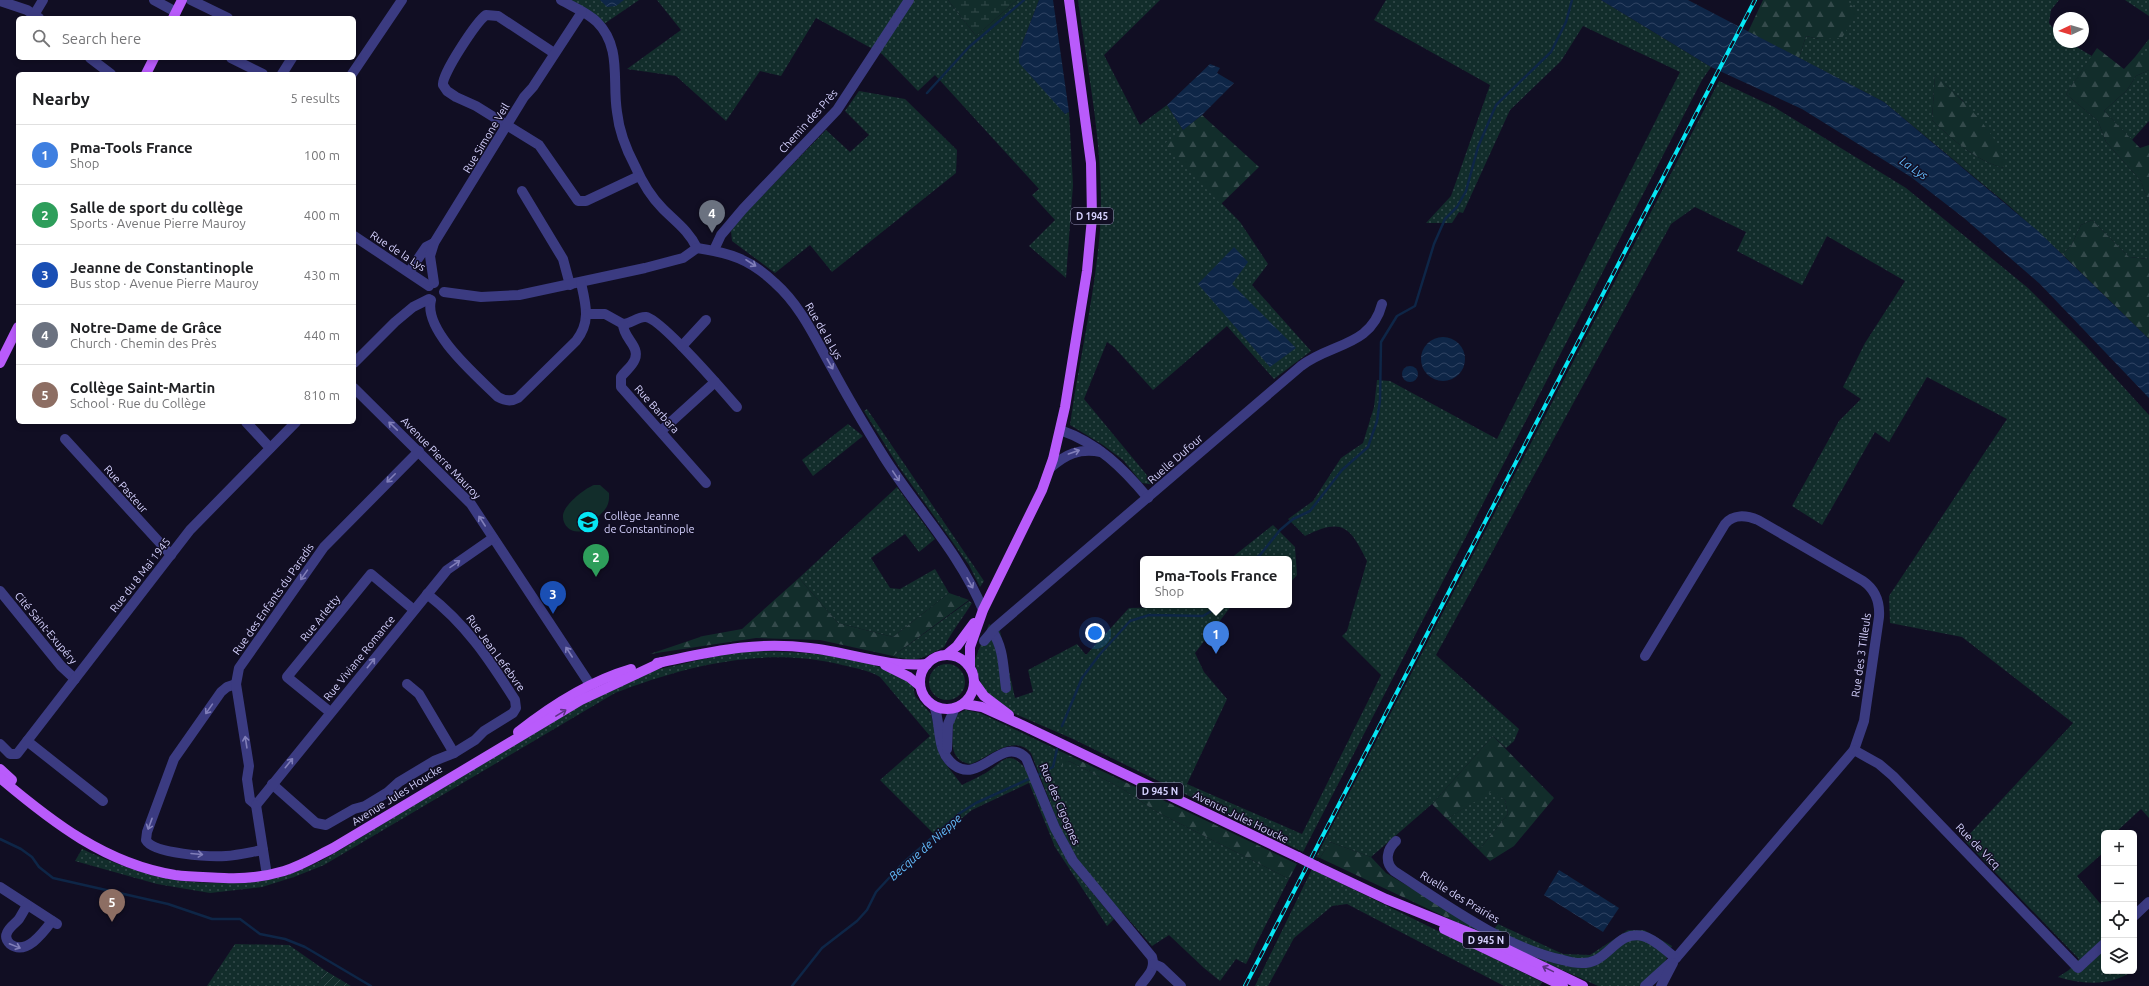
<!DOCTYPE html>
<html lang="en">
<head>
<meta charset="utf-8">
<style>
  :root { --surface:#fff; --page:#f6f6f6; --text:#202124; --muted:#757577; --line:#e0e0e0; --accent:#147a82 }
  body { margin:0; font-family:Ubuntu,sans-serif; background:var(--page); color:var(--text) }
  .controls { position:absolute; right:12px; bottom:12px; display:grid; overflow:hidden; border-radius:6px; box-shadow:0 2px 6px #0003 }
  .controls button { width:36px; height:36px; display:grid; place-items:center; padding:0; border:0; border-bottom:1px solid var(--line); background:var(--surface); color:var(--text); font:20px sans-serif }
  .compass { position:absolute; left:2053px; top:12px; width:36px; height:36px; border-radius:50%; background:var(--surface); box-shadow:0 2px 6px #0003; rotate:266deg }
  .you { position:absolute; left:1095px; top:633px; width:14px; height:14px; margin:-10px; border:3px solid #fff; border-radius:50%; background:#1a73e8; box-shadow:0 0 0 6px #1a73e833 }
  .badge { display:grid; place-items:center; width:26px; height:26px; border-radius:50%; background:var(--accent); color:#fff; font-size:13px; font-weight:700 }
  .pin { position:absolute; translate:-50% -33px; filter:drop-shadow(0 1px 2px #0008) }
  .pin::after { content:''; position:absolute; top:21px; width:14px; height:12px; background:inherit; clip-path:polygon(0 0,100% 0,50% 100%) }
  .popup { position:absolute; left:1140px; top:556px; width:152px; height:52px; box-sizing:border-box; display:grid; place-content:center; border-radius:6px; background:var(--surface); filter:drop-shadow(0 1px 3px #0005); font-size:13px; white-space:nowrap; color:var(--muted) }
  .popup b { font-size:15px; color:var(--text) }
  .popup::after { content:''; position:absolute; left:50%; top:100%; margin-left:-8px; border:8px solid transparent; border-top-color:var(--surface) }
  .list { margin:0; padding:0; list-style:none }
  h2 { display:flex; justify-content:space-between; align-items:center; height:52px; margin:0; padding:0 16px; font-size:17px }
  h2 small { font-size:13px; font-weight:400; color:var(--muted) }
  .list li { display:grid; grid-template-columns:26px 1fr auto; gap:12px; align-items:center; box-sizing:border-box; height:60px; padding:0 16px; border-top:1px solid var(--line) }
  .list b { display:block; font-size:15px; white-space:nowrap }
  .list p { margin:0; font-size:13px; white-space:nowrap; color:var(--muted) }
  .list em { font-size:13px; font-style:normal; color:var(--muted) }
  .icon { flex:none; width:22px; height:22px; fill:none; stroke:currentColor; stroke-width:2; stroke-linecap:round; stroke-linejoin:round }
  .map { position:relative; flex:none; width:2149px; height:986px; overflow:hidden }
  .search { position:absolute; background:var(--surface); box-shadow:0 2px 6px #0003; left:16px; top:16px; width:340px; height:44px; display:flex; align-items:center; gap:10px; box-sizing:border-box; padding:0 14px; border-radius:6px; color:var(--muted); font-size:15px }
  .panel { position:absolute; background:var(--surface); box-shadow:0 2px 6px #0003; left:16px; top:72px; width:340px; height:352px; border-radius:6px }
  .map>svg:first-child { display:block }
</style>
</head>
<body>
<div class="map">
<svg width="2149" height="986" viewBox="0 0 2149 986">
  <defs>
    <pattern id="grass-dots" width="8" height="8" patternUnits="userSpaceOnUse"><rect width="8" height="8" fill="#122d2b"/><path d="M2 2h.1M6 6h.1" fill="none" stroke="#344a4b" stroke-width="1.8" stroke-linecap="round"/></pattern>
    <pattern id="forest-firs" width="22" height="20" patternUnits="userSpaceOnUse"><rect width="22" height="20" fill="#122d2b"/><path d="M5 1l3.5 6h-7zM16 11l3.5 6h-7z" fill="#344a4b"/></pattern>
    <pattern id="wetland-marsh" width="20" height="14" patternUnits="userSpaceOnUse"><rect width="20" height="14" fill="#122d2b"/><path d="M1 5h8M5 5V1M11 12h8M15 12V8" fill="none" stroke="#344a4b"/></pattern>
    <pattern id="garden-furrows" width="10" height="10" patternUnits="userSpaceOnUse"><rect width="10" height="10" fill="#122d2b"/><path d="M-1 1l2-2M0 10L10 0M9 11l2-2" fill="none" stroke="#344a4b"/></pattern>
    <pattern id="water-waves" width="16" height="10" patternUnits="userSpaceOnUse"><rect width="16" height="10" fill="#0e2647"/><path d="M0 5q4-4 8 0t8 0" fill="none" stroke="#304463"/></pattern>
  </defs>
  <rect width="100%" height="100%" fill="#110e23"/>
  <g fill="url(#grass-dots)" fill-rule="evenodd">
    <path d="M571,0h68l-35,24z"/>
    <path d="M657,0h291l28,36 41,-36h22l-20,52 46,62 4,-2 4,73 -7,93 -37,-32 26,-26 -23,-25 7,-6 -104,-114 -17,16 -36,-37 -66,-36 -35,58 -21,-5 -34,50 -50,-45 -49,-7 54,-39z"/>
    <path d="M1078,0h82l-56,55 36,70 27,-20 16,25 -19,15 76,77 28,42 -16,21 59,66 -37,28 -47,-53 -74,64 -39,-43 -7,-5 -23,57 71,86 -13,-2 -19,-23 -20,-15 -33,-20c9,-65 25,-130 30,-195 5,-77 -12,-155 -22,-230z"/>
    <path d="M1386,0h215l110,67 -9,13 -399,772 -230,-113 -62,-27 -28,-23 -9,-27 15,-38 11,7 15,67 18,-6 -5,-22 49,-26 9,11 43,-47 44,-1 7,-2h52l-37,48 9,19 23,27 -40,85 115,50 79,-159 -39,-39 5,-5 20,-70c-17,-34 -24,-44 -62,-25l-17,-17 25,-18 28,-43 22,-15 11,-36 3,-27 13,1 107,58 183,-367 -97,-46 -22,35 -51,49 -47,103 -4,-1 -7,11h-26l25,-27 39,-111 -116,-65z"/>
    <path d="M1847,0h212l-8,10 -2,13 10,13v6h9l24,14 -26,38 32,27 8,21 35,39 8,24v54l-20,-2 -37,-37 -11,5 -10,21 -9,8 -54,-49 -124,-103 -85,-44 7,-22 13,3zM1935,75l28,26 41,67c-28,-7 -51,-28 -72,-48z"/>
    <path d="M2125,0h24v16z"/>
    <path d="M2149,39v18h-14z"/>
    <path d="M2149,70v51l-17,19 -28,-29 23,-21 9,-14z"/>
    <path d="M1719,81l55,26 132,81 122,100 58,58 63,69v403l-8,-9 -26,24h-11v19l-27,24 27,32v63h29c-22,15 -49,14 -75,6l11,-7 10,-11 -115,-119 109,-117 -111,-86 -72,-14 -1,-27 118,-177 -80,-42 -38,65 -14,-10 -53,93 -30,-19 47,-85 22,-22 -18,-12 22,-44 40,-62 -78,-45 -25,49 -65,-34 9,-19 -51,-25 -24,17 -235,431 83,74 -5,12 -8,7 -13,-12 -61,68 -61,53 -41,-15 -10,16 -4,-1z"/>
    <path d="M859,91l46,8 52,51 -1,23 -124,99 -22,-27 -35,28 -43,-32 -1,-10 3,-6 92,-95 24,22 19,-17 -24,-24z"/>
    <path d="M867,409l117,172 -4,6 -11,-22 -70,-98 -35,-56z"/>
    <path d="M848,424l15,12 -50,40 -11,-16z"/>
    <path d="M897,487l38,52 -16,13 -14,-18 -34,24 19,30 10,1 35,-20 14,24 -56,44 -55,-14 -39,-45z"/>
    <path d="M1273,525l22,22 2,28 -8,9v-25h-59z"/>
    <path d="M969,601l3,2c-9,15 -21,29 -28,44 -22,11 -26,16 -51,9z"/>
    <path d="M751,651c51,1 119,2 162,33l2,12 16,18 10,44 21,27c9,-5 20,-9 28,-15 15,-11 19,-20 36,-1l32,76 24,35 32,39 -7,7 -52,-79 -26,-64 -57,27 -34,28 -58,-58 50,-44 -50,-59c-12,-7 -25,-9 -38,-12 -76,-19 -155,0 -227,28l-291,172 -30,12 -32,10 -52,6 -53,-9 -82,-23 7,-12c62,28 109,41 177,30 18,-3 34,-6 51,-13 12,-5 23,-12 35,-19l246,-150 60,-26 71,-16z"/>
    <circle cx="947" cy="682" r="18"/>
    <path d="M966,710l14,3 82,39v13l7,-4 52,27 36,24 132,67 -43,85 -10,-5 -16,22 -16,-13 -35,-33 -17,11 -30,-34 -2,2 -37,-46 -22,-38 -30,-77c-17,-20 -42,4 -60,11 -19,-2 -20,-19 -18,-34 0,-5 0,-12 4,-15 2,-2 6,-4 9,-5z"/>
    <path d="M1492,790l13,10 3,14 -29,36 -32,-31z"/>
    <path d="M1312,869l230,113 -2,4h-36l-157,-82 -15,2 -38,32 -26,48h-13z"/>
    <path d="M1463,919l27,15 8,-10 65,30 27,1 38,-25h16l28,16 -7,16 -26,24h-41l-142,-64z"/>
    <path d="M235,944l54,1 37,26 -9,15h-110z"/>
  </g>
  <g fill="url(#forest-firs)">
    <path d="M1763,0h84l10,12 -15,26 -23,1 -13,-3 -7,22 -51,-26z"/>
    <path d="M2097,48l27,21 11,-12h14v13l-13,6 -9,14 -23,21 36,37 9,-3v60l-8,-24 -35,-39 -8,-21 -32,-27z"/>
    <path d="M1935,75c21,19 71,64 69,93 -28,-7 -51,-28 -72,-48z"/>
    <path d="M1202,115l57,52 -38,37 -58,-59z"/>
    <path d="M2092,220l37,37 20,2v80l-87,-85 9,-8 10,-21z"/>
    <path d="M799,578l39,45 55,14 56,-44 20,7 -76,56 -73,-16 -64,-2 -106,16 53,-18 39,-7z"/>
    <path d="M1493,736l61,62 -40,48 -24,15 -11,-11 29,-36 -3,-14 -13,-9 -45,28 -15,-15z"/>
    <path d="M1062,752l235,112 -8,15 -132,-67 -36,-24 -52,-27 -7,5z"/>
    <path d="M1330,842l41,15 15,16 77,46 -7,3 -136,-64z"/>
  </g>
  <path fill="url(#wetland-marsh)" d="M948,0h69l-41,36z"/>
  <path fill="url(#garden-furrows)" d="M326,971l25,15h-34z"/>
  <path fill="#122d2b" d="M594,485h6l9,8c1,12 -3,16 -11,24 -4,4 -9,11 -14,13 -10,5 -22,-3 -21,-15 1,-10 22,-27 31,-30z"/>
  <g fill="url(#water-waves)">
    <path d="M600,0h24l-8,6 -9,1z"/>
    <path d="M1039,0h14l16,112 -4,2 -46,-51v-11z"/>
    <path d="M1601,0h87l196,102 154,129 111,108v59l-109,-114 -76,-66 -53,-41 -109,-68 -91,-42z"/>
    <path d="M1210,64l10,4 -3,5 17,10 -32,32 -19,15 -16,-25z"/>
    <path d="M1234,247l14,15 -16,22 64,64 -26,19 -72,-83z"/>
    <circle cx="1443" cy="359" r="22"/>
    <circle cx="1410" cy="374" r="8"/>
    <path d="M1559,870l60,38 -16,24 -59,-37z"/>
  </g>
  <g fill="none" stroke-linecap="round" stroke-linejoin="round">
    <g stroke="#0e2647" stroke-width="2.5">
      <path d="M927,93l42,-46 55,-47"/>
      <path d="M1254,559l6,-4 20,-25 13,-11 17,-8 32,-41 26,-23 9,-26 3,-21 1,-58 16,-26 18,-10 19,-62 11,-25 12,-12 9,-16 12,-44 18,-42 55,-53 15,-30 6,-22"/>
      <path d="M1062,726l20,-48 18,-24 30,-33 19,-6 54,1 10,-6 3,-5"/>
      <path d="M1036,776l17,-9 4,-18"/>
      <path d="M0,839l21,10 11,8 7,10 14,11 115,26 44,15h28l20,15 25,5 20,8 66,39"/>
      <path d="M792,986l30,-38 35,-27 10,-11 9,-18 26,-28 58,-51 16,-10 55,-25"/>
    </g>
    <g stroke="#3b3b81" stroke-width="10">
      <path d="M154,0l22,12"/>
      <path d="M191,0l37,18"/>
      <path d="M561,0c12,7 26,12 36,22 25,25 15,59 20,90 2,19 9,37 18,54 7,16 16,31 28,43 13,13 26,22 34,39"/>
      <path d="M0,1l27,9 12,8"/>
      <path d="M34,15l9,-15"/>
      <path d="M554,53l-56,-37 -12,-1c-9,6 -45,60 -43,70l4,6 9,6 20,9 63,39 39,56h8l53,-25"/>
      <path d="M90,58l21,16"/>
      <path d="M231,58l32,16"/>
      <path d="M282,74l10,-16"/>
      <path d="M352,74l50,-74"/>
      <path d="M522,191l41,68 7,26"/>
      <path d="M354,236l75,50"/>
      <path d="M697,248c33,5 53,11 78,35 26,23 40,55 57,85 16,30 34,60 52,89 32,51 76,96 99,153"/>
      <path d="M714,250l7,-15 22,-26 94,-99 72,-110"/>
      <path d="M409,272l17,-25 8,-4"/>
      <path d="M434,283l-4,-27 4,-13 90,-146 9,-10 49,-75"/>
      <path d="M444,292l37,5 38,-2 126,-27 38,-10 14,-10"/>
      <path d="M431,300c-8,31 47,77 67,97 7,4 13,5 20,1l58,-57c15,-19 10,-36 5,-58"/>
      <path d="M587,314h18l18,10c8,0 15,-8 23,-7 15,2 78,75 91,90"/>
      <path d="M623,324c0,14 17,22 12,35 -3,8 -10,12 -14,18v10l85,96"/>
      <path d="M682,346l24,-26"/>
      <path d="M354,363l41,-41 18,-15 16,-8"/>
      <path d="M354,388l117,116 124,188"/>
      <path d="M246,422l24,26"/>
      <path d="M1060,430c38,13 63,38 88,68"/>
      <path d="M661,431l54,-49"/>
      <path d="M65,439l106,116"/>
      <path d="M1050,468c16,-14 29,-20 51,-16"/>
      <path d="M0,591l61,75 14,13"/>
      <path d="M992,631c12,17 11,37 14,57"/>
      <path d="M984,641l11,-13 306,-262c29,-23 70,-19 81,-62"/>
      <path d="M1645,656l80,-132c8,-10 21,-9 33,-4l105,61c13,9 17,21 16,36l-15,104 -10,29 -178,208 -31,28"/>
      <path d="M236,684l-9,3 -6,5 -47,67 -27,73 -1,8c7,14 65,17 80,16 12,-1 25,-4 37,-6"/>
      <path d="M407,684l12,10 35,59"/>
      <path d="M934,706c8,19 1,45 20,59 26,20 48,-31 72,-7l29,70 18,33 79,96c4,13 -5,19 -12,29"/>
      <path d="M330,712l-43,-35 84,-103 43,36"/>
      <path d="M27,741l76,60"/>
      <path d="M0,744l10,10h7l173,-224 106,-108"/>
      <path d="M947,749l1,-25 7,-16"/>
      <path d="M1854,750l25,14 14,12 185,192 26,-24"/>
      <path d="M272,784l44,39 10,2 28,-16 11,-3 23,-14 11,-10 35,-21 20,-8 21,-13 9,-9 29,-18 3,-5 -1,-8c-26,-41 -49,-76 -88,-106"/>
      <path d="M256,805l-6,-5 -3,-21 2,-13 -13,-82 3,-16 85,-121 95,-96"/>
      <path d="M256,805l191,-235 46,-32"/>
      <path d="M256,805l10,64"/>
      <path d="M1396,841c-9,8 -12,21 -2,30 51,33 109,76 169,89 10,3 23,5 33,0 16,-8 25,-29 47,-24 12,3 23,15 33,22"/>
      <path d="M0,887l57,37"/>
      <path d="M27,905c-2,4 -5,9 -8,14 -3,4 -10,8 -12,14 -2,4 0,8 3,11 16,12 33,-11 42,-23"/>
      <path d="M2134,916l15,-14"/>
      <path d="M1154,964l7,3 20,19"/>
      <path d="M1661,986l12,-23"/>
    </g>
    <g stroke="#b95bfb" stroke-width="10">
      <path d="M173,18l9,-18"/>
      <path d="M146,74l8,-16"/>
      <path d="M0,363l18,-36"/>
      <circle cx="947" cy="682" r="27"/>
      <path d="M946,655l11,-9 17,-23"/>
      <path d="M657,663c54,-11 96,-22 153,-15 39,4 78,20 117,16"/>
      <path d="M885,665l24,12 11,9"/>
      <path d="M970,667v-20l13,-37 59,-120 11,-31 12,-52 22,-136 5,-53 -1,-55 -22,-163"/>
      <path d="M974,682l10,14 25,19"/>
      <path d="M964,704l18,3 40,18 276,132"/>
      <path d="M518,732c34,-27 72,-51 113,-63"/>
      <path d="M0,769l12,11"/>
      <path d="M0,778c52,44 106,86 175,97 16,2 32,2 49,3 20,1 40,-1 60,-7 17,-5 33,-15 49,-23l248,-148 81,-38"/>
      <path d="M1316,866l70,33 106,43 91,44"/>
      <path d="M1444,929l119,57"/>
    </g>
    <g stroke="#06e6f5" stroke-width="4">
      <path id="rail" d="M1245,986l510,-986"/>
    </g>
    <use href="#rail" stroke="#110e23" stroke-width="2.5" stroke-dasharray="8" stroke-linecap="butt"/>
    <path stroke="#b95bfb" stroke-width="10" d="M1298,857l18,9"/>
  </g>
  <defs><path id="oneway-shaft" d="M-6 0H5M1.5-3L5.5 0L1.5 3" fill="none" stroke-width="1.6" stroke-linecap="round" stroke-linejoin="round"/></defs>
  <g stroke="#807eb9">
    <use href="#oneway-shaft" transform="translate(751 263) rotate(33)"/>
    <use href="#oneway-shaft" transform="translate(830 364) rotate(61)"/>
    <use href="#oneway-shaft" transform="translate(393 426) rotate(-136)"/>
    <use href="#oneway-shaft" transform="translate(1074 452) rotate(-19)"/>
    <use href="#oneway-shaft" transform="translate(896 476) rotate(56)"/>
    <use href="#oneway-shaft" transform="translate(391 478) rotate(135)"/>
    <use href="#oneway-shaft" transform="translate(482 521) rotate(-123)"/>
    <use href="#oneway-shaft" transform="translate(455 564) rotate(-35)"/>
    <use href="#oneway-shaft" transform="translate(304 575) rotate(125)"/>
    <use href="#oneway-shaft" transform="translate(970 583) rotate(61)"/>
    <use href="#oneway-shaft" transform="translate(569 652) rotate(-123)"/>
    <use href="#oneway-shaft" transform="translate(371 663) rotate(-51)"/>
    <use href="#oneway-shaft" transform="translate(209 709) rotate(125)"/>
    <use href="#oneway-shaft" transform="translate(246 742) rotate(-99)"/>
    <use href="#oneway-shaft" transform="translate(289 763) rotate(-51)"/>
    <use href="#oneway-shaft" transform="translate(150 824) rotate(110)"/>
    <use href="#oneway-shaft" transform="translate(197 854) rotate(5)"/>
    <use href="#oneway-shaft" transform="translate(15 946) rotate(22)"/>
  </g>
  <g stroke="#5d3184">
    <use href="#oneway-shaft" transform="translate(561 713) rotate(-31)"/>
    <use href="#oneway-shaft" transform="translate(1548 969) rotate(-154)"/>
  </g>
  <defs>
    <g id="school-disc" transform="scale(1.15)"><circle r="9.5" fill="#06e6f5" stroke="#110e23"/><path d="M0-5L7-2L0 1L-7-2ZM-4 1L0 2.5L4 1V4Q0 6-4 4Z" fill="#111"/></g>
  </defs>
  <g fill-rule="evenodd">
    <use href="#school-disc" x="588" y="522"/>
  </g>
  <g text-anchor="middle" dominant-baseline="central" stroke-width="3" stroke-linejoin="round" paint-order="stroke">
    <g fill="#110e23" stroke="#9a96bc" stroke-width="1">
      <rect x="1071" y="208" width="42" height="16" rx="3"/>
      <rect x="1137" y="783" width="46" height="16" rx="3"/>
      <rect x="1463" y="932" width="46" height="16" rx="3"/>
    </g>
    <g font-size="10" font-weight="bold" fill="#d5d1fe">
      <text x="1092" y="216">D 1945</text>
      <text x="1160" y="791">D 945 N</text>
      <text x="1486" y="940">D 945 N</text>
    </g>
    <g font-size="11" fill="#d5d1fe" stroke="#110e23">
      <text transform="translate(808 121) rotate(-48)">Chemin des Près</text>
      <text transform="translate(486 138) rotate(-59)">Rue Simone Veil</text>
      <text transform="translate(398 251) rotate(33)">Rue de la Lys</text>
      <text transform="translate(824 331) rotate(60)">Rue de la Lys</text>
      <text transform="translate(657 409) rotate(48)">Rue Barbara</text>
      <text transform="translate(441 458) rotate(46)">Avenue Pierre Mauroy</text>
      <text transform="translate(1175 459) rotate(-41)">Ruelle Dufour</text>
      <text transform="translate(126 489) rotate(48)">Rue Pasteur</text>
      <text transform="translate(140 575) rotate(-52)">Rue du 8 Mai 1945</text>
      <text transform="translate(273 599) rotate(-55)">Rue des Enfants du Paradis</text>
      <text transform="translate(320 618) rotate(-51)">Rue Arletty</text>
      <text transform="translate(46 628) rotate(50)">Cité Saint-Exupéry</text>
      <text transform="translate(496 653) rotate(54)">Rue Jean Lefebvre</text>
      <text transform="translate(1861 655) rotate(-82)">Rue des 3 Tilleuls</text>
      <text transform="translate(359 658) rotate(-51)">Rue Viviane Romance</text>
      <text transform="translate(397 795) rotate(-32)">Avenue Jules Houcke</text>
      <text transform="translate(1060 804) rotate(67)">Rue des Cigognes</text>
      <text transform="translate(1241 817) rotate(26)">Avenue Jules Houcke</text>
      <text transform="translate(1978 846) rotate(46)">Rue de Vicq</text>
      <text transform="translate(1460 897) rotate(31)">Ruelle des Prairies</text>
    </g>
    <g font-size="11" fill="#d5d1fe" stroke="#110e23" text-anchor="start">
      <text x="604" y="516">Collège Jeanne<tspan x="604" dy="13">de Constantinople</tspan></text>
    </g>
    <g font-size="12" font-style="italic" fill="#62bafb" stroke="#110e23">
      <text transform="translate(1914 168) rotate(34)">La Lys</text>
      <text transform="translate(925 847) rotate(-42)">Becque de Nieppe</text>
    </g>
  </g>
</svg>
<div class="controls">
<button>+</button>
<button>−</button>
<button><svg class="icon" aria-label="locate" viewBox="0 0 24 24"><circle cx="12" cy="12" r="6"/><path d="M12 2v4M12 18v4M2 12h4M18 12h4"/></svg></button>
<button><svg class="icon" aria-label="layers" viewBox="0 0 24 24"><path d="M12 4l9 5-9 5-9-5zM3 14l9 5 9-5"/></svg></button>
</div>
<svg class="compass" viewBox="-18 -18 36 36"><path d="M0-13l5 13h-10z" fill="#e53935"/><path d="M0 13l5-13h-10z" fill="#757577"/></svg>
<div class="you"></div>
<div class="pin badge" style="left:1216px;top:654px;background:#3f7fe0">1</div>
<div class="popup"><b>Pma-Tools France</b>Shop</div>
<div class="pin badge" style="left:596px;top:577px;background:#2e9e5b">2</div>
<div class="pin badge" style="left:553px;top:614px;background:#1a4fb4">3</div>
<div class="pin badge" style="left:712px;top:233px;background:#6b7280">4</div>
<div class="pin badge" style="left:112px;top:922px;background:#8d6e63">5</div>
<div class="search"><svg class="icon" aria-label="search" viewBox="0 0 24 24"><circle cx="10" cy="10" r="6"/><path d="M15 15l6 6"/></svg>Search here</div>
<section class="panel">
<h2>Nearby<small>5 results</small></h2>
<ul class="list">
<li><span class="badge" style="background:#3f7fe0">1</span><div><b>Pma-Tools France</b><p>Shop</p></div><em>100 m</em></li>
<li><span class="badge" style="background:#2e9e5b">2</span><div><b>Salle de sport du collège</b><p>Sports · Avenue Pierre Mauroy</p></div><em>400 m</em></li>
<li><span class="badge" style="background:#1a4fb4">3</span><div><b>Jeanne de Constantinople</b><p>Bus stop · Avenue Pierre Mauroy</p></div><em>430 m</em></li>
<li><span class="badge" style="background:#6b7280">4</span><div><b>Notre-Dame de Grâce</b><p>Church · Chemin des Près</p></div><em>440 m</em></li>
<li><span class="badge" style="background:#8d6e63">5</span><div><b>Collège Saint-Martin</b><p>School · Rue du Collège</p></div><em>810 m</em></li>
</ul>
</section>
</div>
</body>
</html>
